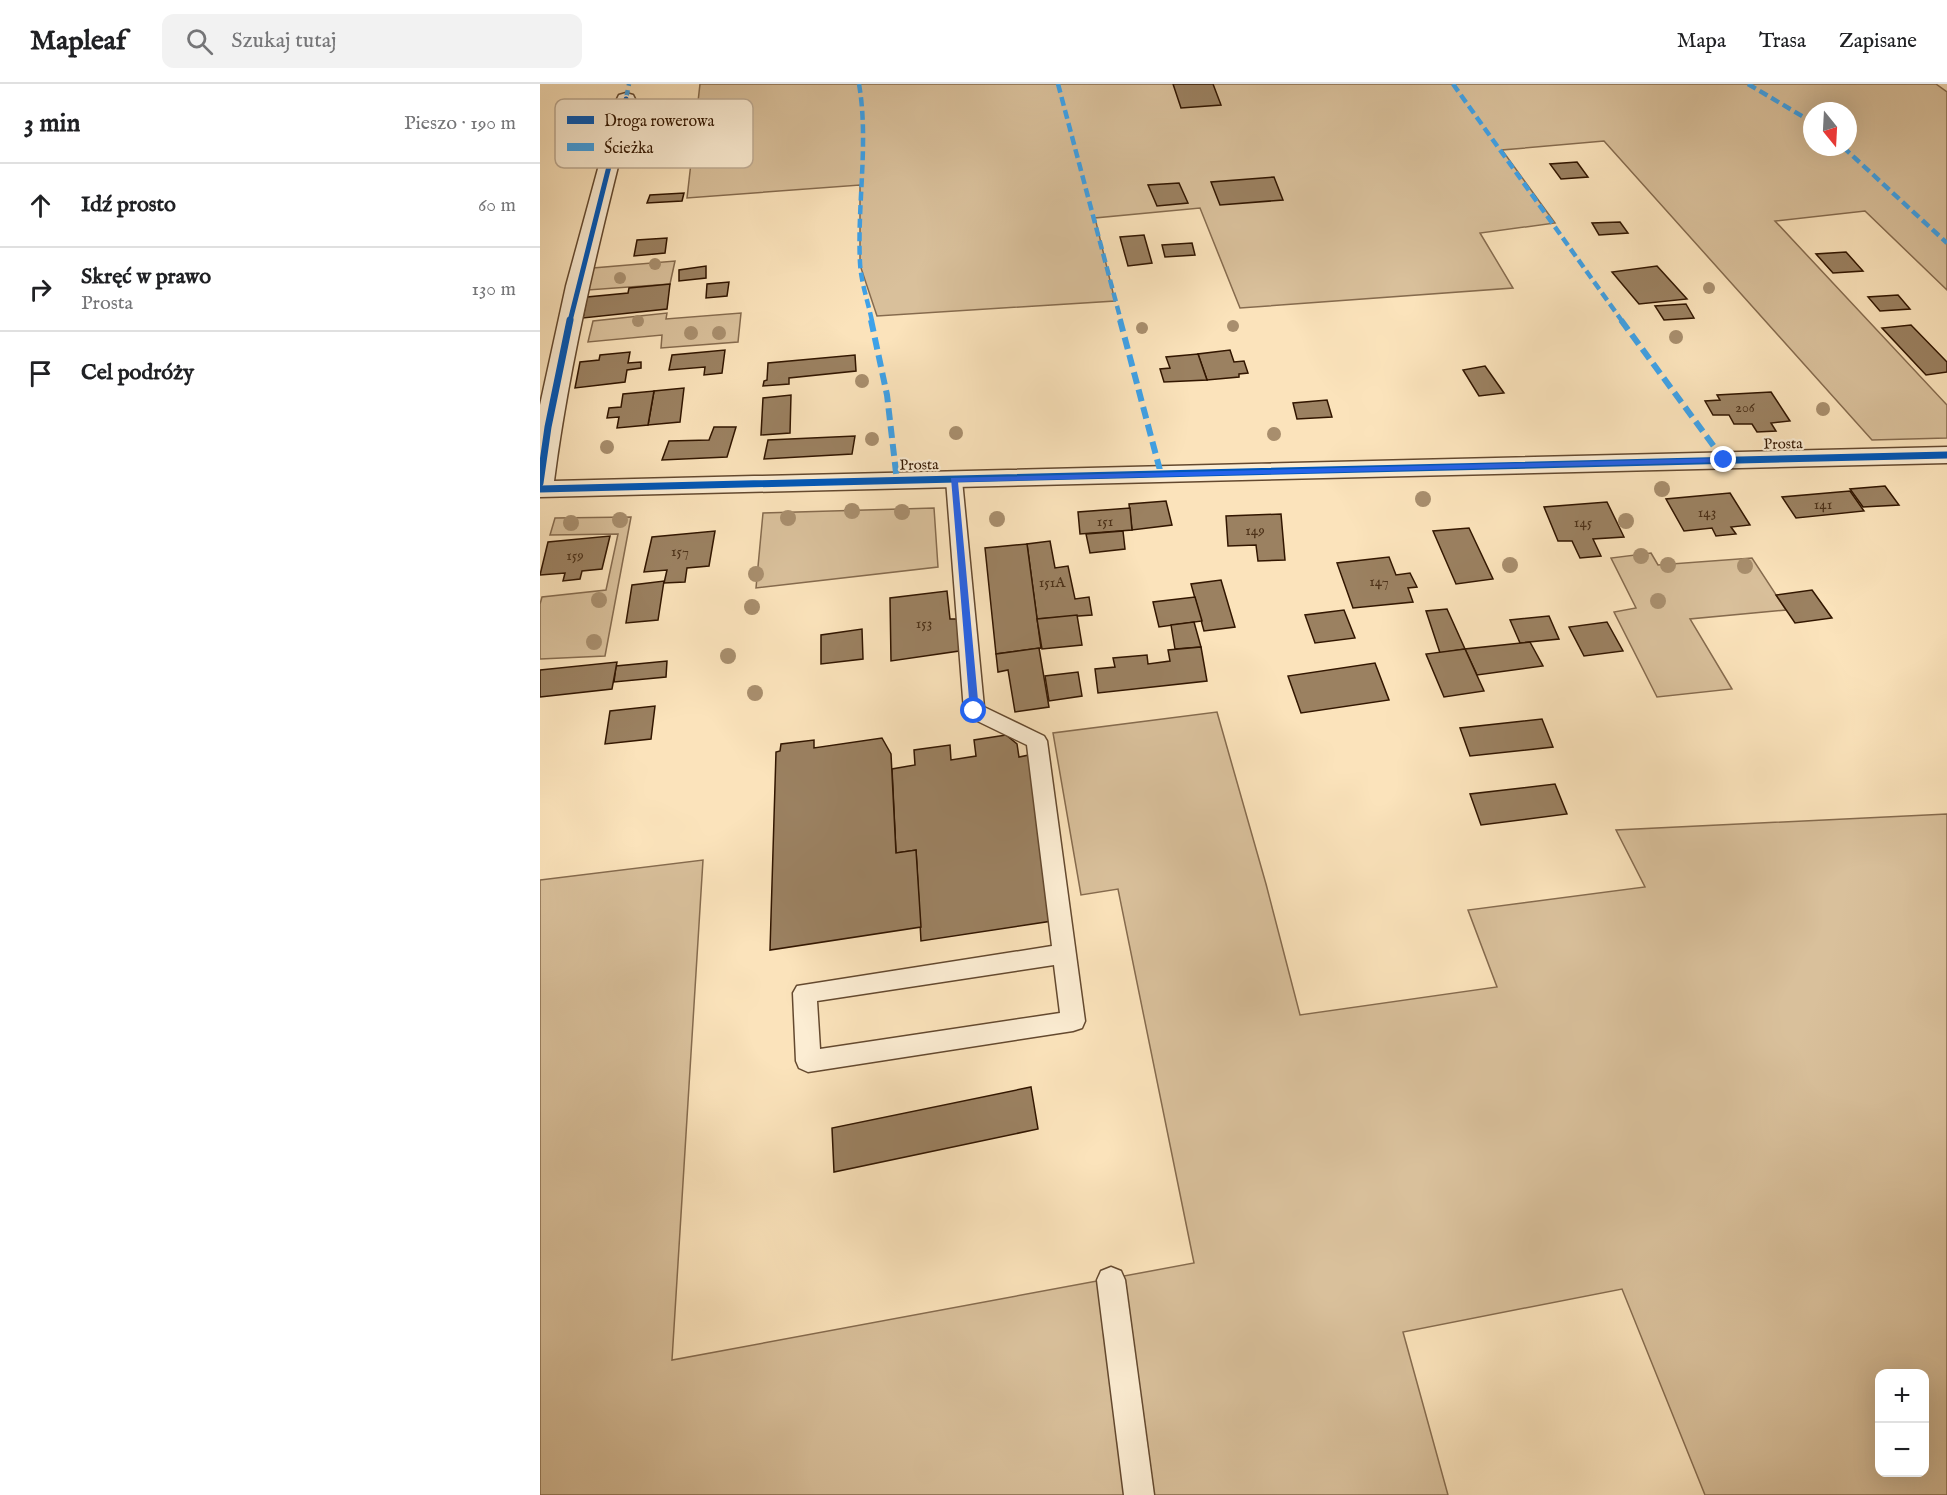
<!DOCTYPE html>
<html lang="pl">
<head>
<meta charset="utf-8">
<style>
  :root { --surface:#fff; --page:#f2f2f2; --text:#202124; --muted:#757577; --line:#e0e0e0 }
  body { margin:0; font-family:"IM FELL English",serif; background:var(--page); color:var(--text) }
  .controls { position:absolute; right:18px; bottom:18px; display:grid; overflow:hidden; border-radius:12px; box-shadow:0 6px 24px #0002 }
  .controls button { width:54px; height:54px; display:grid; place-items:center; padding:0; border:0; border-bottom:2px solid var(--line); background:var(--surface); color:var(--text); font:30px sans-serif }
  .compass { position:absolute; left:1263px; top:18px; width:54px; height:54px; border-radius:50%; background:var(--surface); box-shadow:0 6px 24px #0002; rotate:162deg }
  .stop { position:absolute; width:18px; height:18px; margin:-14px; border:4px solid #2563eb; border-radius:50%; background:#fff }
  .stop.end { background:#2563eb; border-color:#fff; box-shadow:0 2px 6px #0008 }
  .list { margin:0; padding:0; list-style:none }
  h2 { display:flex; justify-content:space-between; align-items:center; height:78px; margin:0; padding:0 24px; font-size:26px }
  h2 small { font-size:20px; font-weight:400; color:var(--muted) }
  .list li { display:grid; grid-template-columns:39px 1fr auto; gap:18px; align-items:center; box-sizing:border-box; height:84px; padding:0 24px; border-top:2px solid var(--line) }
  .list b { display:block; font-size:22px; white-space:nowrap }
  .list p { margin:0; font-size:20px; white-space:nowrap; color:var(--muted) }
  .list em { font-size:20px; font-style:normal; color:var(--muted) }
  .icon { flex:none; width:33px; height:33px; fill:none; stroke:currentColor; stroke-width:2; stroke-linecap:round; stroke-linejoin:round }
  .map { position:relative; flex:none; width:1407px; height:1411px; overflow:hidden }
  header { display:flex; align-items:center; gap:36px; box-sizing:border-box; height:84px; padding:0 30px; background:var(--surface); border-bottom:2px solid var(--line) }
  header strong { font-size:28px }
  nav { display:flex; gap:33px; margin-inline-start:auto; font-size:21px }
  .search { width:420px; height:54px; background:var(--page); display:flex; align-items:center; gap:15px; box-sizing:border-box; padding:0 21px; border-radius:12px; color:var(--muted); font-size:22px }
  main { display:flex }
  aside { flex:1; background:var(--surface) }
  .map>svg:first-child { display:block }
</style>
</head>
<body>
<header>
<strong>Mapleaf</strong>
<div class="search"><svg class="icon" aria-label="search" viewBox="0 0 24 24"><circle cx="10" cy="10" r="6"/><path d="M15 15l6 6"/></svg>Szukaj tutaj</div>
<nav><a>Mapa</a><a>Trasa</a><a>Zapisane</a></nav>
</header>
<main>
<aside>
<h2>3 min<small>Pieszo · 190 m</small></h2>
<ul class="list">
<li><svg class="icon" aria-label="ahead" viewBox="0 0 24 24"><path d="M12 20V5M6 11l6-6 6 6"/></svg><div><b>Idź prosto</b></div><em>60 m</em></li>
<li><svg class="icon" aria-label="right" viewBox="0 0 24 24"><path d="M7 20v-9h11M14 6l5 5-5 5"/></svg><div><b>Skręć w prawo</b><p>Prosta</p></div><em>130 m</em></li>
<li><svg class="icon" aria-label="arrive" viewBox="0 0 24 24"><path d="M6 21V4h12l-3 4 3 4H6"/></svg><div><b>Cel podróży</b></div></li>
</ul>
</aside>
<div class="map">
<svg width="1407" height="1411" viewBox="0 0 1407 1411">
  <rect width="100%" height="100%" fill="#fbe3bb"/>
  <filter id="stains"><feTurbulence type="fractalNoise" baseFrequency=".00333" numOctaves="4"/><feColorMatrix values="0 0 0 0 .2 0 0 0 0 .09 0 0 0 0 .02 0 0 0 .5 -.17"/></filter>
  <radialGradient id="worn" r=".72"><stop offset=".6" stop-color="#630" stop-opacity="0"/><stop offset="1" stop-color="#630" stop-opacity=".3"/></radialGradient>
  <g fill="#d9c09b" stroke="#866b4e" stroke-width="1.5" fill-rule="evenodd">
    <path d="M160,0h1236l11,8v198l-82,-79 -90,10 172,184v33l-75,2 -268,-299 -102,9 53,73 -75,10 33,55 -273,20 -40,-100 -105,10 20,83 -238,15 -17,-51v-80l-173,13zM1272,27h36v36h-36z"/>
    <path d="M135,177l-5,23 -82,6 5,-22z"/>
    <path d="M127,229l-1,6 75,-6 -3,29 -77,6 1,-13 -74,7 5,-21z"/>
    <path d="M394,424l4,59 -182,21 7,-75z"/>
    <path d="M91,433l-26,139 -65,3v-55l2,-7 64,-7 12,-56 -68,1 5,-17z"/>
    <path d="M1111,469l7,12 94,-7 34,52 -96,9 42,70 -75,8 -43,-85 22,-4 -25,-50z"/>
    <path d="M677,628l49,172 34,131 197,-28 -29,-77 177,-23 -29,-57 331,-16v681h-242l-83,-206 -219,43 45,163h-908v-615l163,-20 -31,500 522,-97 -76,-374 -37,6 -28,-162zM1340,1290h44v98h-44z"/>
  </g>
  <g fill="#9b8161" stroke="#321600" stroke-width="1.5">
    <path d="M633,0h40l8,21 -40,3z"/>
    <path d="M1037,78l11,15 -27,2 -11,-15z"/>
    <path d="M734,93l9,23 -63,5 -9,-23z"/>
    <path d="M639,99l9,20 -31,3 -9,-21z"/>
    <path d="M144,109l-2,8 -35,2 3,-8z"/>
    <path d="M1080,138l8,11 -29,2 -7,-12z"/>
    <path d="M604,151l8,28 -24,3 -8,-29z"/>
    <path d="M127,154l-2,15 -31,3 3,-16z"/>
    <path d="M652,159l3,12 -30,2 -3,-12z"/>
    <path d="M1306,168l17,19 -30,2 -17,-19z"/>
    <path d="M166,182v12l-27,3v-11z"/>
    <path d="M1117,182l30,33 -48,5 -27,-32z"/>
    <path d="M189,198l-2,14 -21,2 1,-14z"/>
    <path d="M130,200l-3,25 -84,9 4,-21 41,-4 1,-5z"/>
    <path d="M1358,211l12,14 -30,2 -12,-14z"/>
    <path d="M1146,220l8,14 -30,2 -9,-14z"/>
    <path d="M1371,241l36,37v10l-21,3 -44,-47z"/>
    <path d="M185,266l-3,23 -18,2 1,-8 -36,3 3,-15z"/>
    <path d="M690,266l4,12 10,-1 4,12 -9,1v3l-32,3 -9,-26z"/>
    <path d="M90,268l-2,11 13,-1v6l-14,2 -2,12 -50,6 5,-26 19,-2 1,-5z"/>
    <path d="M658,270l9,26 -43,2 -4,-13 10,-1 -4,-11z"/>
    <path d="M315,271l1,16 -67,7v6l-26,2 1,-5 3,-1 1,-17z"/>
    <path d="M945,282l19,27 -25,3 -16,-26z"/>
    <path d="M144,304l-4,34 -32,3 6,-34z"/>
    <path d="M114,307l-6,34 -31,3 2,-11 -12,1 2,-10 12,-1 2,-13z"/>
    <path d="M1231,308l19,29 -19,2 5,8 -19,1 -5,-8h-18l-5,-9h-16l-8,-14 15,-1 -3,-5z"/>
    <path d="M251,311l-1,38 -29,2 2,-37z"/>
    <path d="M787,316l5,17 -35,2 -4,-16z"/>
    <path d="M174,343h22l-9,30 -65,3 7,-19 40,-1z"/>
    <path d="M315,352l-3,18 -88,5 4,-19z"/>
    <path d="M1345,402l14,19 -36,2 -13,-18z"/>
    <path d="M1310,407l14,20 -68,7 -14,-21z"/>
    <path d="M1190,409l20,32 -19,2 5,7 -20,2 -4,-8 -28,3 -18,-32z"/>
    <path d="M626,417l6,24 -40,5 -3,-26z"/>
    <path d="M1067,418l17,35 -31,2 8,17 -21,2 -8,-17h-14l-14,-34z"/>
    <path d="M590,424l2,22 -52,4 -2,-22z"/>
    <path d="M741,430l4,46 -27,1 -2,-16 -28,1 -2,-30z"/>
    <path d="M929,444l24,51 -37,5 -23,-53z"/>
    <path d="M175,447l-6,35 -22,2 -2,14 -21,1 3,-13 -23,2 8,-35z"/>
    <path d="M583,447l2,18 -35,4 -4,-19z"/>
    <path d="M70,452l-8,33 -20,2 -2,8 -17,2 2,-8 -25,2 8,-33z"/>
    <path d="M510,457l5,27 13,-2 7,33 14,-2 3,18 -55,4 -10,-75z"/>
    <path d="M487,460l14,104 -45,6 -11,-106z"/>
    <path d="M849,473l7,18 14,-2 7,14 -9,1 5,14 -60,6 -16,-45z"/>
    <path d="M681,496l14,47 -31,4 -13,-47z"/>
    <path d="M124,497l-6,39 -32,3 6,-38z"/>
    <path d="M1272,506l20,28 -37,5 -19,-28z"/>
    <path d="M407,507l3,28h8l1,32 -68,10 -1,-63z"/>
    <path d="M655,513l7,24 -43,6 -6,-25z"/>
    <path d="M907,525l18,40 -25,4 -14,-42z"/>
    <path d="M804,526l11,28 -40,5 -10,-28z"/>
    <path d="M537,531l5,30 -40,4 -5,-30z"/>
    <path d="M1009,532l10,23 -39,4 -10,-23z"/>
    <path d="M654,538l7,25 -26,2 -4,-24z"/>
    <path d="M1067,538l16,29 -39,5 -15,-29z"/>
    <path d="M322,545l1,30 -42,5v-29z"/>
    <path d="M990,558l13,24 -66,9 -12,-26z"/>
    <path d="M661,563l6,34 -109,12 -3,-24 20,-2 -2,-9 34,-3 1,9 22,-3 -2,-11z"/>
    <path d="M499,564l10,59 -34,5 -7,-42 -10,2 -2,-18z"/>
    <path d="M925,565l19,42 -40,6 -18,-43z"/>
    <path d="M127,577l-1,16 -52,5 2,-16z"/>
    <path d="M77,578l-5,27 -72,8v-27z"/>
    <path d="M835,579l14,37 -88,13 -13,-37z"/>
    <path d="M538,588l4,24 -33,5 -4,-25z"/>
    <path d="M115,622l-4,33 -46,5 5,-33z"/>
    <path d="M1002,635l11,28 -83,9 -10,-28z"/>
    <path d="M466,651l11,9 2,13 10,-2 23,166 -131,20 -5,-91 -20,3 -4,-84 23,-4 -1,-15 36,-5 1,15 25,-4 -2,-16z"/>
    <path d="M342,654l9,16 5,99 20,-3 5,77 -151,23 6,-198 4,-1 1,-7 33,-4v8z"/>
    <path d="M1015,700l12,30 -86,11 -11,-31z"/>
    <path d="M491,1003l7,42 -204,43 -2,-44z"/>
  </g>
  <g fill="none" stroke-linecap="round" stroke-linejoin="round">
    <g stroke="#64492f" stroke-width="3">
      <g id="service">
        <path d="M414,391l8,5 22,227 60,29 3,5 38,280 -3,7 -9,3 -265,41 -9,-4 -3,-7 -3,-68 4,-7 255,-40 -25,-201 -60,-29 -3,-5 -18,-231zM514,881l6,48 -240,36 -3,-48z"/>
        <path d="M571,1183l10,4 4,9 29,215h-30l-27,-215 4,-9z"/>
      </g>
    </g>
    <g stroke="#64492f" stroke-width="3">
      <path id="minor" d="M86,9l7,2 2,4c-32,126 -64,252 -81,382l1393,-34v16l-1407,34v-92l26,-119 51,-187 2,-4z"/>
    </g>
    <use href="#service" fill="#fcedd3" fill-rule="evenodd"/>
    <use href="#minor" fill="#fcedd3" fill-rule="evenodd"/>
    <g stroke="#3ea2e9" stroke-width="4.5" stroke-dasharray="9 4.5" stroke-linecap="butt">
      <path d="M319,0c10,58 -2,119 1,179 1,19 8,39 12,58"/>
      <path d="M518,0l63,237"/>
      <path d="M913,0l169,237"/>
      <path d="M1208,0l64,38"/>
      <path d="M86,15l3,-15"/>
      <path d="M1303,63l104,96"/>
    </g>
    <g stroke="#3ea2e9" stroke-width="6" stroke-dasharray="12 6" stroke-linecap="butt">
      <path d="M331,236l16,75 10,86"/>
      <path d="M580,236l41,154"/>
      <path d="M1081,236l103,140"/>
    </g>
    <g stroke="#fcedd3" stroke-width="8">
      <path id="cycleway-far1" d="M30,237l56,-222"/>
    </g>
    <g stroke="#fcedd3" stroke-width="10">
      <g id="cycleway">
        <path d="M0,399l8,-56 22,-107"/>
        <path d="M0,405l1407,-34"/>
      </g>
    </g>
    <use href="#cycleway-far1" stroke="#0057b8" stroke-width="5"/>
    <use href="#cycleway" stroke="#0057b8" stroke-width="7"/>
  </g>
  <g fill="#a88e6d">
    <circle cx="115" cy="180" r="6"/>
    <circle cx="80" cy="194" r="6"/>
    <circle cx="1169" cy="204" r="6"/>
    <circle cx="98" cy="237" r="6"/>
    <circle cx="693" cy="242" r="6"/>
    <circle cx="602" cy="244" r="6"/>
    <circle cx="151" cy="249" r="7"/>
    <circle cx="179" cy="249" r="7"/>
    <circle cx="1136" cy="253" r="7"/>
    <circle cx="322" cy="297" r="7"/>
    <circle cx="1283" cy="325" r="7"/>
    <circle cx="416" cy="349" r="7"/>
    <circle cx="734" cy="350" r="7"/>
    <circle cx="332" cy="355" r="7"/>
    <circle cx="67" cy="363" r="7"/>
    <circle cx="1122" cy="405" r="8"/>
    <circle cx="883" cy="415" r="8"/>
    <circle cx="312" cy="427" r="8"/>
    <circle cx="362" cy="428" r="8"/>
    <circle cx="248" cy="434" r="8"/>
    <circle cx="457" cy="435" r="8"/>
    <circle cx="80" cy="436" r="8"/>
    <circle cx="1086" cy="437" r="8"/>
    <circle cx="31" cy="439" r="8"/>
    <circle cx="1101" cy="472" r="8"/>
    <circle cx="970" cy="481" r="8"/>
    <circle cx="1128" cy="481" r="8"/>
    <circle cx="1205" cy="482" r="8"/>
    <circle cx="216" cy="490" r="8"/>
    <circle cx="59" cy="516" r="8"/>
    <circle cx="1118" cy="517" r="8"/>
    <circle cx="212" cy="523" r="8"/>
    <circle cx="54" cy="558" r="8"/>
    <circle cx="188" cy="572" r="8"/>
    <circle cx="215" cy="609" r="8"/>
  </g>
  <path fill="#2563eb" d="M1184,374l3,1v3l-769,20 21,229 -5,4 -4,-4 -19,-233z"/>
  <g text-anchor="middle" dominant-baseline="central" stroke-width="4.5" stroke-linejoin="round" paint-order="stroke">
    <g font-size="14" fill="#4c3118">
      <text x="1205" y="324">206</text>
    </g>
    <g font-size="15" fill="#321600" stroke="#fcedd3">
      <text transform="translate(1243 360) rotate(-1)">Prosta</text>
      <text transform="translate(379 381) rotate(-1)">Prosta</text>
    </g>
    <g font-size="15" fill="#4c3118">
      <text x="1283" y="420">141</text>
      <text x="1167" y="428">143</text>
      <text x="565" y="437">151</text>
      <text x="1043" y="438">145</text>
      <text x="715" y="446">149</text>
      <text x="140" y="467">157</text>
      <text x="35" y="471">159</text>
      <text x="839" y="497">147</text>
      <text x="512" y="498">151A</text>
      <text x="384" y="539">153</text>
    </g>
  </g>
  <rect x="15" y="15" width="198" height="69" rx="9" fill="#fcedd3" stroke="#bfac94" stroke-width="1.5"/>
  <rect x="27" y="32" width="27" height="8" fill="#0057b8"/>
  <rect x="27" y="59" width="27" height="8" fill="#3ea2e9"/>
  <g font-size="16" fill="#321600">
    <text x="64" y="42">Droga rowerowa</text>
    <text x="64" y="69">Ścieżka</text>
  </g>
  <rect width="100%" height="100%" filter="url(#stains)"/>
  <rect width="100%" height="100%" fill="url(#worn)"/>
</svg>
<div class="controls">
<button>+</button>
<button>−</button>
</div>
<svg class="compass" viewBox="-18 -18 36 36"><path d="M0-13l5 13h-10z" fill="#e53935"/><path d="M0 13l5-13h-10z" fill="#757577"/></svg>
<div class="stop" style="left:434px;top:627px"></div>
<div class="stop end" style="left:1184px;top:376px"></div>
</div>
</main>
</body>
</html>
